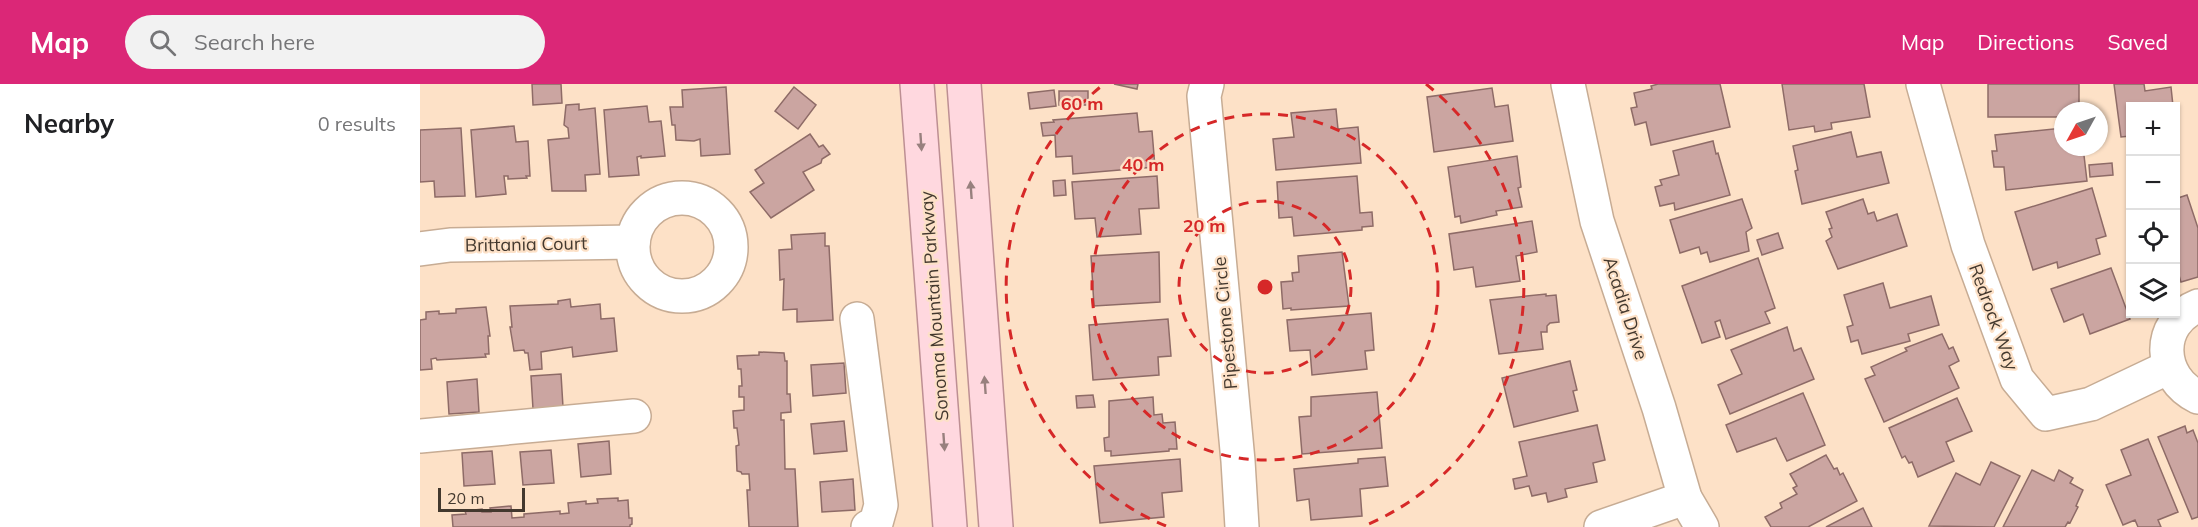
<!DOCTYPE html>
<html lang="en">
<head>
<meta charset="utf-8">
<style>
  :root { --surface:#fff; --page:#f2f2f2; --text:#202124; --muted:#757577; --line:#e0e0e0; --accent:#db2777 }
  body { margin:0; font-family:Mulish,sans-serif; background:var(--page); color:var(--text) }
  .controls { position:absolute; right:18px; top:18px; display:grid; overflow:hidden; border-radius:0px; box-shadow:0 2px 4px #0004 }
  .controls button { width:54px; height:54px; display:grid; place-items:center; padding:0; border:0; border-bottom:2px solid var(--line); background:var(--surface); color:var(--text); font:30px sans-serif }
  .compass { position:absolute; left:1634px; top:18px; width:54px; height:54px; border-radius:50%; background:var(--surface); box-shadow:0 2px 4px #0004; rotate:230deg }
  .scale { position:absolute; left:18px; bottom:15px; width:87px; box-sizing:border-box; padding-left:6px; border:3px solid #43382e; border-top:0; font-size:16px; line-height:21px; white-space:nowrap; color:#43382e; -webkit-text-stroke:4px #fde1c7; paint-order:stroke }
  .list { margin:0; padding:0; list-style:none }
  h2 { display:flex; justify-content:space-between; align-items:center; height:78px; margin:0; padding:0 24px; font-size:26px }
  h2 small { font-size:20px; font-weight:400; color:var(--muted) }
  .icon { flex:none; width:33px; height:33px; fill:none; stroke:currentColor; stroke-width:2; stroke-linecap:round; stroke-linejoin:round }
  .map { position:relative; flex:none; width:1778px; height:443px; overflow:hidden }
  header { display:flex; align-items:center; gap:36px; box-sizing:border-box; height:84px; padding:0 30px; background:var(--accent); color:#fff }
  header strong { font-size:28px }
  nav { display:flex; gap:33px; margin-inline-start:auto; font-size:21px }
  .search { width:420px; height:54px; background:var(--page); display:flex; align-items:center; gap:15px; box-sizing:border-box; padding:0 21px; border-radius:33px; color:var(--muted); font-size:22px }
  main { display:flex }
  aside { flex:1; background:var(--surface) }
  .map>svg:first-child { display:block }
</style>
</head>
<body>
<header>
<strong>Map</strong>
<div class="search"><svg class="icon" aria-label="search" viewBox="0 0 24 24"><circle cx="10" cy="10" r="6"/><path d="M15 15l6 6"/></svg>Search here</div>
<nav><a>Map</a><a>Directions</a><a>Saved</a></nav>
</header>
<main>
<aside>
<h2>Nearby<small>0 results</small></h2>
<ul class="list">
</ul>
</aside>
<div class="map">
<svg width="1778" height="443" viewBox="0 0 1778 443">
  <rect width="100%" height="100%" fill="#fde1c7"/>
  <g fill="#cba5a1" stroke="#8e6b67" stroke-width="1.5">
    <path d="M112,0h29l1,19 -29,2z"/>
    <path d="M694,0h24l-1,5z"/>
    <path d="M1238,0h62l10,43 -79,18 -5,-23 -11,3 -4,-17 6,-1 -3,-14 18,-4 -1,-3z"/>
    <path d="M1362,0h82l6,33 -39,6 1,6 -17,3 -1,-6 -25,4z"/>
    <path d="M1568,0h91v27h-16v6h-75z"/>
    <path d="M1694,0h30l1,7 26,-4 2,19h-43v30l-9,1z"/>
    <path d="M306,3l4,67 -29,2 -1,-17 -6,2 -18,-1 -1,-15h-3l-2,-18h13l-1,-17z"/>
    <path d="M374,3l22,18 -18,24 -23,-18z"/>
    <path d="M1072,4l3,19 13,-2 5,36 -79,11 -7,-55z"/>
    <path d="M634,6l2,16 -26,3 -2,-16z"/>
    <rect x="639" y="7" width="29" height="14"/>
    <path d="M159,20v6l16,-2 5,66 -15,1 1,16h-34l-4,-51 21,-2 -1,-10 -4,-3 2,-20z"/>
    <path d="M227,22l2,16 12,-1 4,35 -24,2v-2l-4,1 2,18 -30,2 -5,-67z"/>
    <path d="M916,25l2,20 20,-2 3,36 -85,7 -3,-31 21,-2 -3,-24z"/>
    <path d="M717,29l2,19 13,-1 3,36 -82,7 -1,-18 -16,1 -1,-22 -12,1 -2,-13 13,-1 -1,-2z"/>
    <path d="M94,42l2,16 12,-1 2,35h-4l1,2 -19,1v-3h-4l2,18 -30,3 -5,-67z"/>
    <path d="M41,44l4,68 -30,1 -1,-16 -14,1v-52z"/>
    <path d="M1643,44v19h20l4,34 -81,9 -2,-23h-10l-2,-16h5l-2,-16z"/>
    <path d="M1431,48l6,25 24,-5 8,31 -87,21 -7,-33 3,-1 -5,-24z"/>
    <path d="M390,50l9,13 4,-2 7,9 -8,5 -1,4 -18,9 11,18 -43,28 -21,-26 14,-9 -9,-13z"/>
    <path d="M1293,57l3,13 2,-1 12,42 -55,15 -1,-7 -14,3 -5,-19 7,-2 -2,-5 19,-5 -6,-24z"/>
    <path d="M1097,72l4,31 -3,1 4,19 -26,4 1,4 -36,8 -1,-7 -5,1 -7,-50z"/>
    <path d="M1692,79l1,12 -23,2 -1,-12z"/>
    <path d="M737,92l2,32 -20,1 2,25 -44,3 -2,-19 -20,1 -3,-37z"/>
    <path d="M937,92l3,37 12,-1 1,14 -11,1v3l-68,6 -2,-19 -13,1 -2,-36z"/>
    <path d="M645,96l1,15 -12,1 -1,-15z"/>
    <path d="M1672,104l14,48 -10,3 4,15 -42,14 -1,-6 -24,8 -18,-58z"/>
    <path d="M1756,107l2,7 9,-3 11,33v49l-17,5 -3,-10 -2,1z"/>
    <path d="M1322,115l10,29 -6,4 3,19 -39,11 -3,-10 -6,2 -2,-7 -19,6 -10,-33z"/>
    <path d="M1443,115l5,15 6,-2 3,9 20,-7 10,32 -69,23 -12,-28 6,-4 -3,-8 3,-1 -6,-16z"/>
    <path d="M1112,137l5,31 -21,4 4,25 -44,6 -3,-20 -19,3 -5,-36z"/>
    <path d="M405,149v13h4l4,74 -36,2v-13l-14,1 1,-31 -4,1 -1,-30 13,-1 -1,-14z"/>
    <path d="M1358,149l5,15 -21,7 -5,-15z"/>
    <path d="M739,168l1,50 -66,4 -3,-50z"/>
    <path d="M922,168l7,54 -58,4v-2l-8,1 -2,-27 12,-1 -1,-8 7,-1 -1,-16z"/>
    <path d="M1338,174l17,50 -10,4 5,11 -44,16 -6,-19 -5,2 5,15 -18,6 -20,-57z"/>
    <path d="M1691,184l19,51 -40,15 -7,-20 -19,8 -13,-33z"/>
    <path d="M1463,199l7,25 41,-12 8,29 -31,9 2,7 -48,13 -4,-14 -7,2 -4,-15 6,-2 -9,-30z"/>
    <path d="M1126,210v2l10,-1 3,27 -9,1 -3,3v6h-6l2,17 -44,5 -9,-54z"/>
    <path d="M150,215l1,8 29,-3 1,15 13,-1 3,33 -44,6 -1,-10 -31,5 1,17 -12,1 -2,-17h-3l-1,-3 -10,1 -4,-24h2l-2,-21 48,-2v-3z"/>
    <path d="M66,223l4,29h-2l1,18h-4l1,3 -49,3 -1,-2 -5,1 1,10 -12,1v-50l6,-1v-7l13,-1v3l17,-1v-4z"/>
    <path d="M951,229l3,37 -9,1 2,18 -55,6 -2,-25 -20,1 -3,-31z"/>
    <path d="M748,235l3,37 -13,1 1,18 -66,5 -4,-55z"/>
    <path d="M1367,243l7,24 7,-3 13,31 -84,35 -12,-29 24,-11 -11,-24z"/>
    <path d="M1522,250l7,15 4,-2 6,14 -10,5 10,22 -75,34 -19,-43 10,-4 -4,-8 36,-16 -2,-3z"/>
    <path d="M339,268l25,1 1,8h2v33h3l1,18 -10,1v7h3l1,49h10l3,58h-49l-2,-37h3l-1,-16h-7l-1,-2 -4,-1 -1,-25 3,-1 -2,-17h-3l-1,-17 11,-1v-13h-5v-11h3l-1,-17h-3l-1,-13 22,-1z"/>
    <path d="M1150,277l7,29 -4,1 5,20 -64,16 -12,-49z"/>
    <path d="M424,279l2,30 -33,3 -2,-31z"/>
    <path d="M141,290l2,33 -30,2 -2,-33z"/>
    <path d="M57,295l2,33 -30,2 -2,-32z"/>
    <path d="M957,308l5,56 -80,6 -3,-37 12,-1v-19z"/>
    <path d="M1383,309l22,52 -38,16 -11,-23 -39,14 -11,-27z"/>
    <path d="M673,311l2,12 -18,1 -1,-12z"/>
    <path d="M733,313l1,18 8,-1 1,9 12,-1 2,27h-8v2l-58,5v-5h-6l-1,-13 5,-1v-36z"/>
    <path d="M1537,314l15,33 -26,11 8,19 -36,16 -6,-15 -3,1 -4,-7 -3,2 -13,-30z"/>
    <path d="M424,337l3,30 -33,3 -3,-30z"/>
    <path d="M1177,341l8,35 -12,3 4,19 -32,7 2,8 -19,5 -2,-9 -14,3 -3,-10 -14,3 -2,-10 14,-3 -8,-34z"/>
    <path d="M1765,342l2,7 6,-3 5,13v74l-6,2 -34,-82z"/>
    <path d="M1728,355l30,73 -20,8 3,7h-23l-3,-7 -12,5 -17,-40 25,-10 -10,-25z"/>
    <path d="M189,357l2,33 -30,3 -3,-33z"/>
    <path d="M131,366l3,33 -31,2 -3,-33z"/>
    <path d="M72,367l3,33 -31,2 -2,-33z"/>
    <path d="M1406,371l8,14 3,-1 3,7 3,-2 14,28 -49,26h-37l-6,-10 17,-9 -2,-5 17,-9 -4,-6 4,-2 -7,-12z"/>
    <path d="M965,373l3,29 -28,3 2,27 -51,4 -2,-21 -12,2 -3,-32 64,-6v-4z"/>
    <path d="M760,375l2,32 -20,2 2,24 -64,6 -6,-57z"/>
    <path d="M1571,378l29,14 -26,51 -65,-1 27,-53 24,12z"/>
    <path d="M1612,386l22,11 5,-11 14,8 -3,5 13,7 -7,16 2,1 -8,16 -2,-1 -3,5h-62z"/>
    <path d="M433,395l2,31 -33,2 -2,-30z"/>
    <path d="M198,414v3l10,-1 1,18h3v6l-2,1v2h-177l-1,-12 14,-1 -1,-3 17,-2v3h9l-1,-4 21,-2 1,12 12,-1v-3l36,-3v3l9,-1 -1,-10 18,-2v3l12,-1 -1,-4z"/>
    <path d="M1443,424l9,19h-46z"/>
  </g>
  <g fill="none" stroke-linecap="round" stroke-linejoin="round">
    <g stroke="#c7ac94" stroke-width="36">
      <g id="minor">
        <path d="M787,0l-3,12 34,365 4,66"/>
        <path d="M1148,0l29,137 62,187 26,90 17,29"/>
        <path d="M1503,0l45,161 49,134 29,35 45,-10 78,-37"/>
        <circle cx="262" cy="163" r="49"/>
        <path d="M0,165l30,-4 183,-3"/>
        <path d="M1778,222c-43,17 -40,72 0,91"/>
        <path d="M437,235l24,186 -5,18 -8,4"/>
        <path d="M0,352l214,-20"/>
        <path d="M1181,443l84,-29"/>
      </g>
    </g>
    <g stroke="#bd8f93" stroke-width="36">
      <g id="major">
        <path d="M497,0l33,443"/>
        <path d="M544,0l32,443"/>
      </g>
    </g>
    <use href="#minor" stroke="#fff" stroke-width="33"/>
    <use href="#major" stroke="#ffd8df" stroke-width="33"/>
  </g>
  <defs><path id="oneway-solid" d="M-6-.8H1V-3.2L6.5 0L1 3.2V.8H-6Z" transform="scale(1.5)"/></defs>
  <g fill="#98807e">
    <use href="#oneway-solid" transform="translate(501 58) rotate(86)"/>
    <use href="#oneway-solid" transform="translate(551 106) rotate(-94)"/>
    <use href="#oneway-solid" transform="translate(565 301) rotate(-94)"/>
    <use href="#oneway-solid" transform="translate(524 358) rotate(86)"/>
  </g>
  <g fill="none" stroke="#d62828" stroke-width="3" stroke-dasharray="10 8">
    <circle cx="845" cy="203" r="86"/>
    <circle cx="845" cy="203" r="173"/>
    <path d="M746 442A259 259 0 0 1 684 0M1006 0A259 259 0 0 1 944 442"/>
  </g>
  <g text-anchor="middle" dominant-baseline="central" stroke-width="4.5" stroke-linejoin="round" paint-order="stroke">
    <g font-size="18" fill="#43382e" stroke="#fde1c7">
      <text transform="translate(106 160) rotate(-1)">Brittania Court</text>
      <text transform="translate(514 222) rotate(-94)">Sonoma Mountain Parkway</text>
      <text transform="translate(1206 224) rotate(72)">Acadia Drive</text>
      <text transform="translate(1574 233) rotate(70)">Redrock Way</text>
      <text transform="translate(805 239) rotate(-95)">Pipestone Circle</text>
    </g>
  </g>
  <circle cx="845" cy="203" r="9" fill="#d62828" stroke="#fde1c7" stroke-width="3"/>
  <g font-size="18" text-anchor="middle" font-weight="bold" fill="#d62828" stroke="#fde1c7" stroke-width="4.5" stroke-linejoin="round" paint-order="stroke">
    <text x="662" y="26">60 m</text>
    <text x="723" y="87">40 m</text>
    <text x="784" y="148">20 m</text>
  </g>
</svg>
<div class="controls">
<button>+</button>
<button>−</button>
<button><svg class="icon" aria-label="locate" viewBox="0 0 24 24"><circle cx="12" cy="12" r="6"/><path d="M12 2v4M12 18v4M2 12h4M18 12h4"/></svg></button>
<button><svg class="icon" aria-label="layers" viewBox="0 0 24 24"><path d="M12 4l9 5-9 5-9-5zM3 14l9 5 9-5"/></svg></button>
</div>
<svg class="compass" viewBox="-18 -18 36 36"><path d="M0-13l5 13h-10z" fill="#e53935"/><path d="M0 13l5-13h-10z" fill="#757577"/></svg>
<div class="scale">20 m</div>
</div>
</main>
</body>
</html>
